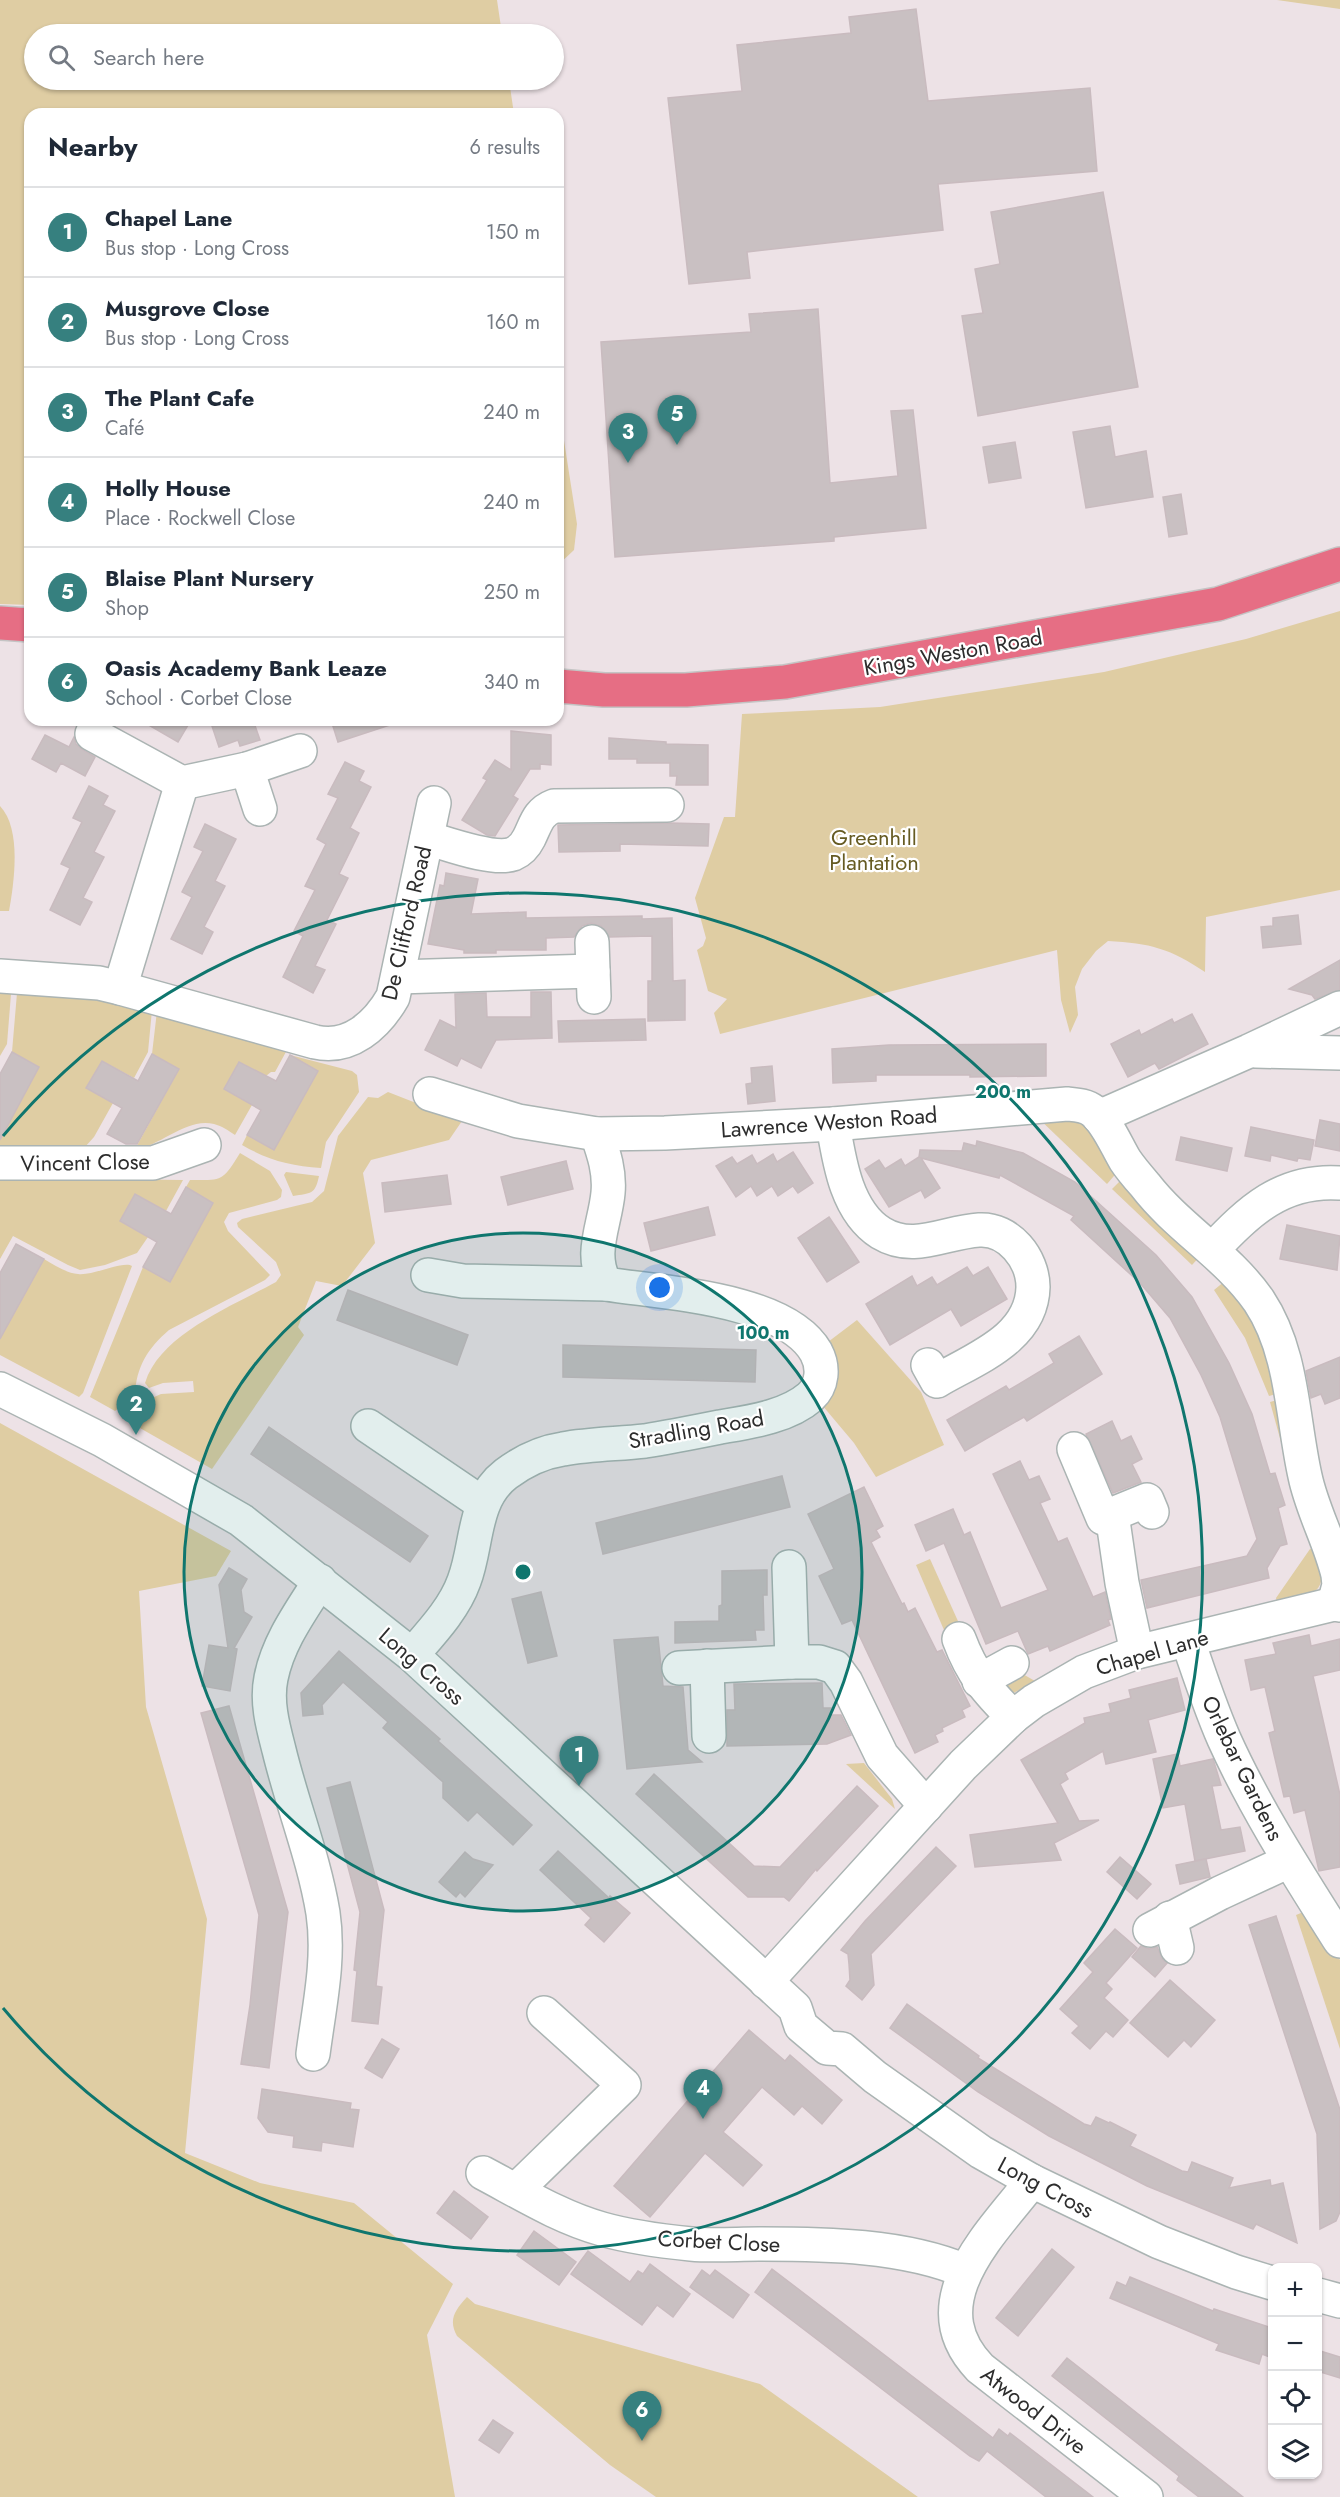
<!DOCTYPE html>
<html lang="en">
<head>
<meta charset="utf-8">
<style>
  :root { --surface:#fff; --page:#f2f2f3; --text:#1f2937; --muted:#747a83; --line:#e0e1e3; --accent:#36807f }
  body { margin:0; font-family:Jost,sans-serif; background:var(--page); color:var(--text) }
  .controls { position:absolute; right:18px; bottom:18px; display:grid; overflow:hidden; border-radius:12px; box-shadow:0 2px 4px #0004 }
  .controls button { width:54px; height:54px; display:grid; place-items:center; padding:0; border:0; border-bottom:2px solid var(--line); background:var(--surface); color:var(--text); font:30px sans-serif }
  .you { position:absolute; left:660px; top:1288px; width:21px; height:21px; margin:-15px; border:4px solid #fff; border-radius:50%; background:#1a73e8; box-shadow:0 0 0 9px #1a73e833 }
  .badge { display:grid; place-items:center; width:39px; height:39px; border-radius:50%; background:var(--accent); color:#fff; font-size:20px; font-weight:700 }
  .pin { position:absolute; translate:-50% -50px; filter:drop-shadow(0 2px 3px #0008) }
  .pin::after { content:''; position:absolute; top:32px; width:21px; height:18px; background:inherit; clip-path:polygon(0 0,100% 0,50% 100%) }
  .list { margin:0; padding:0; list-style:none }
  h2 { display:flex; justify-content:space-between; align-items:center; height:78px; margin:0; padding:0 24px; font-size:26px }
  h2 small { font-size:20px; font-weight:400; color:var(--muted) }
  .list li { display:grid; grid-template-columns:39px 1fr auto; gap:18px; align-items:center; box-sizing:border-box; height:90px; padding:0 24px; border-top:2px solid var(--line) }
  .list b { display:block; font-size:22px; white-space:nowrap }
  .list p { margin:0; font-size:20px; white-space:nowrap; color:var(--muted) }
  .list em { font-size:20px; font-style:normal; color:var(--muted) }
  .icon { flex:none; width:33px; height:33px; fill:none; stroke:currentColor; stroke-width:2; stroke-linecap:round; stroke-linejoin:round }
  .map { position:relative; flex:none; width:1340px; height:2497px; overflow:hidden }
  .search { position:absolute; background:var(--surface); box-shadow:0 2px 4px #0004; left:24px; top:24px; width:540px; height:66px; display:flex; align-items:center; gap:15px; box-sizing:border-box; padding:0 21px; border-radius:33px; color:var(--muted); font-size:22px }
  .panel { position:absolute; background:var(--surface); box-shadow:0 2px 4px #0004; left:24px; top:108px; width:540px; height:618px; border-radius:18px }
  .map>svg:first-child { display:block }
</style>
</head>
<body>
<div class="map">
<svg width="1340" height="2497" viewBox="0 0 1340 2497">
  <rect width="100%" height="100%" fill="#ede2e6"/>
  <g fill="#dfcda3">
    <path d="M0,0h497l5,34h-468v46h475l5,34h-484v491l-30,-1z"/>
    <path d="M1277,0h63v9z"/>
    <path d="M558,402l19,122 -3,26 -16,15z"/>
    <path d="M1340,611v279l-134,27 -1,55c-34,-23 -55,-29 -97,-31l-12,10 -14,18 -7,18 3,28 -8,18 -9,-33 -4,-50 -337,84 -6,-21 13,-14 -19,-8 -11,-41 6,-4 3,-8 -11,-40 29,-81h11l7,-103 138,-7 224,-35 142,-33z"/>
    <path d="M0,806c22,23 14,77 9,105h-9z"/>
    <path d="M17,993l87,6 48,11 -4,42 -14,26 -32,-17 -15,27 26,15 -19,34 -10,11h-84v-8l39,-73 -27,-15z"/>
    <path d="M0,994h11l-4,50 -7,12z"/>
    <path d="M157,1011l130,39 -12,22h-4l-5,4 -27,-14 13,43 -17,30c-6,-4 -13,-9 -21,-11 -27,-7 -53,22 -79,25l44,-80 -27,-15z"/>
    <path d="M290,1055l62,16 5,4 2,17 -33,50 -5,26c-30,-2 -53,-8 -79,-23l5,-10 70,-64z"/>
    <path d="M388,1092l74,29 -13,19 -78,20 -8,13 12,70 -33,43 -26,-5 -18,46 6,8 -92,134 -88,-50 28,-21 9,-4 33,-2 -1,-11 -30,2 -14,5 -4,-5c15,-49 88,-77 131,-101l5,-7 -5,-13 -38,-35 -1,-4 5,-4 70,-17 12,-11 14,-55 30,-39 10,1z"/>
    <path d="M1076,1113l44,56 -13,15 -73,-70z"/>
    <path d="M240,1153l30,18 12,19 -1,7 -4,3 -48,13 -5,9 4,9 42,44 -5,5 -96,50c-21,18 -33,37 -34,65l-20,16 -25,-14 53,-130 27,13 43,-77 -27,-16 4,-7c33,0 32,2 50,-27z"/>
    <path d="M286,1172l33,4c-4,19 -8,17 -26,20l-9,-21z"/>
    <path d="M1125,1176l76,79 -9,10 -80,-76z"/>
    <path d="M0,1178l183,2 -17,31 -31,-17 -15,27 28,16 -11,16 -32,12 -25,5 -12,-5 -55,-29 -13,23z"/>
    <path d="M44,1259c10,6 22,14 34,15 15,2 46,-14 54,-8l-49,127 -4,4 -79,-42v-18z"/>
    <path d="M1225,1281l20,20 38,91 -14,4 -24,-58 -31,-48z"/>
    <path d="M857,1320l64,72 23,53 -68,32 -22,-34 -32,-38 2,-60z"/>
    <path d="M1284,1398l8,84 -22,-80z"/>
    <path d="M0,1423l231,128 -15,25 -77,15 7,116 61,212 -22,234 75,30 94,20 99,81 -26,51 28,162h-455z"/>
    <path d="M1314,1548l2,1c3,15 12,33 -2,43l-37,11 -1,-5 34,-49z"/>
    <path d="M930,1559l32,71 -15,7 -31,-72z"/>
    <path d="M1021,1673l14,8 -25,14 -6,-8z"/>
    <path d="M864,1763l28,36 3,10 -49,-45z"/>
    <path d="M1306,1911l3,2 31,47v89l-44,-134z"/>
    <path d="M467,2297l8,7 285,80 158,113h-262l-46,-32 -153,-129c-9,-16 -2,-26 10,-39z"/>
  </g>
  <g fill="#c9c0c2" stroke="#c9bbbf" stroke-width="1.5">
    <path d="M916,9l12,92 162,-13 7,83 -159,13 5,46 -196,22 3,26 -61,6 -21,-186 74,-7 -5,-46 114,-12 -2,-16z"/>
    <path d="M1103,192l35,195 -160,29 -16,-100 21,-3 -8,-44 25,-5 -9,-52z"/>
    <path d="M818,309l12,174 68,-7 -7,-65 22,-1 13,118 -92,9v4l-219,16 -14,-215 150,-10 -2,-18z"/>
    <path d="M1110,426l5,31 31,-6 7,46 -67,11 -13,-76z"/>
    <path d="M1015,442l6,36 -32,5 -6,-36z"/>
    <path d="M1181,494l6,40 -18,3 -6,-40z"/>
    <path d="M140,720h51l-13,22z"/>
    <path d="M210,720h43l7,20 -20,6 -2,-6 -19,7z"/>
    <path d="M331,720h62v4l-55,18z"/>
    <path d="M511,731l40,4v30l-11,-1v5h-10l-17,27 5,3 -23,37 -8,-1 -25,-15 25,-40 -4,-2 12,-18 16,10z"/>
    <path d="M45,735l24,12 5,-10 2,7 7,6 12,7 -10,19 -24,-13 -5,9 -24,-13z"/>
    <path d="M609,738l57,4v2l42,1v40h-32l1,-9h-7v-13h-33v-4h-28z"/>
    <path d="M345,762l19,9 -5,10 12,6 -21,41 9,5 -20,41 9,4 -21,42 9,4 -21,42 10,4 -12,23 -30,-16 20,-41 -9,-5 21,-41 -10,-4 21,-42 -9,-5 21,-41 -10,-4z"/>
    <path d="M89,786l19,10 -5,9 12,6 -21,41 10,5 -21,41 9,4 -12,23 -30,-15 20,-42 -9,-4 21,-42 -9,-4z"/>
    <path d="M670,823l39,1 -1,22 -88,-2v7l-61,1 -1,-27z"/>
    <path d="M205,824l31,15 -21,42 10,5 -21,41 9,5 -11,22 -31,-15 21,-42 -10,-5 21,-41 -9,-4z"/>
    <path d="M446,873l32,6 -7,35 55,-2v6l116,-2v3l30,-1 1,63 12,-1v40l-37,1v-40h4v-45l-43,1 -8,-11 -10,-3 -9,3 -8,11 -28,1v12h-50v3h-32v-3l-36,-6 12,-59 4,1z"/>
    <path d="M1298,915l3,29 -38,4 -2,-21 12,-1v-8z"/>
    <path d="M1340,960v30l-25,9 -3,-4 -23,-6z"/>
    <path d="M531,992h20l1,46 -56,2 -15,28 -20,-10 -4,8 -32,-16 15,-30 16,8 -1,-34 31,-1 1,24h44z"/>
    <path d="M1192,1014l16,30 -49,25 -4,-6 -27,14 -17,-33 28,-14 2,5 31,-16 2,4z"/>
    <path d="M645,1019l1,21 -87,2 -1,-21z"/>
    <path d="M1046,1044v32l-76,1v-2h-94v6l-43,2 -1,-34 57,-4z"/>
    <path d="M12,1052l27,15 -39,73v-66z"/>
    <path d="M152,1054l27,15 -42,75h-11l-19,-10 15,-26 -36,-20 16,-27 36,20z"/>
    <path d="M290,1055l28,16 -44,79 -27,-15 14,-25 -37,-21 15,-27 37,19z"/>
    <path d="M772,1066l3,35 -27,3 -2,-20 6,-1 -1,-15z"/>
    <path d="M1320,1120l20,4v27l-25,-5z"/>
    <path d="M1251,1127l63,13 -4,20 -12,-2 -1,3 -26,-6 -1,6 -25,-5z"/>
    <path d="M1181,1137l51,11 -5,23 -51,-11z"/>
    <path d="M977,1141l46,12 52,29 81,73 36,42 37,66 23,51 18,60 5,-1 10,32 -7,3 9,36 -7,2 -13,22 2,10 -122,30 -6,-28 106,-24 10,-17 -37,-122 -19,-42 -31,-57 -30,-35 -69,-63 3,-4 -74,-41 -1,3 -78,-20 19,30 -15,10 -4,-8 -32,17 -24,-38 14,-9 6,9 16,-10 4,7 14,-9 1,-7 42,1 2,-8 12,3z"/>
    <path d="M793,1152l20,31 -15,10 -5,-7 -15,10 -6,-10 -15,10 -6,-10 -15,11 -20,-31 16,-9 5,7 15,-9 5,9 16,-10 4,8z"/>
    <path d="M566,1161l7,28 -65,16 -7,-28z"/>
    <path d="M447,1175l4,29 -66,8 -3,-29z"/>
    <path d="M186,1187l27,16 -43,79 -27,-15 14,-25 -37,-21 15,-27 36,20z"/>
    <path d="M708,1207l7,28 -64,16 -7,-28z"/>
    <path d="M829,1217l30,45 -32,20 -29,-44z"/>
    <path d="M1287,1225l53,11 -3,34 -57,-11z"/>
    <path d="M16,1244l28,15 -44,80v-66z"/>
    <path d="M967,1267l6,9 15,-9 19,32 -46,27 -10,-17 -61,36 -24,-41 46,-28 5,10 15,-9 5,8z"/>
    <path d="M348,1290l120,45 -11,30 -120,-45z"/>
    <path d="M1079,1336l23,38 -75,47 -3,-4 -59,34 -18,-31 59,-34 3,4 45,-27 -5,-9z"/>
    <path d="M563,1345l193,5 -1,32 -192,-5z"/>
    <path d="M1340,1357v41l-15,6 -4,-10 -10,4 -5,-27z"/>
    <path d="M1112,1421l9,20 10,-5 11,23 -10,5 9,18 -28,11 -27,-59z"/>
    <path d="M269,1427l159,109 -18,26 -159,-108z"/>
    <path d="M1020,1461l9,19 10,-4 11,23 -10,4 18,39 9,-4 26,59 12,-5 6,27 -3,1 2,5 -60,26 -2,-5 -20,8 -10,-23 -32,13 -42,-101 -18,8 -11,-26 38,-16 11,26 6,-3 31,76 47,-18 -55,-116z"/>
    <path d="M782,1476l8,31 -187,47 -7,-31z"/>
    <path d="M864,1487l19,39 -7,4 4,7 -9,5 31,62 2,-1 4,9 7,-4 22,44 5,-2 28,56 -8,4 3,7 -23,11 1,3 -8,4 3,7 -23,11 -63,-133 -10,4 -23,-48 15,-7 -26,-55z"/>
    <path d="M229,1568l18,11 -6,11 3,22 8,5 -18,31 3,1 -7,42 -28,-5 7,-41 19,3 -9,-63z"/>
    <path d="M767,1570v25h-4l1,35h-9l1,10 -81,3v-21l44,-1v-15l3,-1v-34z"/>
    <path d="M541,1592l16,64 -29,7 -16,-64z"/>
    <path d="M1309,1635l2,11 29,-7v31l-27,6 27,119v72l-21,4 -14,-61 -11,3 -4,-17 -6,1 -15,-64 6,-2 -10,-44 -14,3 -6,-30 31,-6 -3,-11z"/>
    <path d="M658,1637l5,49 20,1 5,63 14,12 -75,7 -13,-129z"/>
    <path d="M339,1651l101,88 -2,2 94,84 -19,20 -36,-33 -9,9 -25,-23v-16l-60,-54 5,-6 -45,-40 -21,23 1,9 -20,2 -2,-23z"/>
    <path d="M1177,1678l8,32 -37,10 8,32 -50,12 -3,-13 -38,22 3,6 -8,5 19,37 20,-1 -45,23 7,17 -86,7 -5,-32 88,-12 -37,-63 64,-37 -1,-5 27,-6 -2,-8 22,-6 -2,-8z"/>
    <path d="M822,1683l1,25h8v7h10l10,20 -24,9 -100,2v-36h8l-1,-26z"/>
    <path d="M229,1706l59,206 -19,156 -28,-4 9,-59 9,-90 -58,-202z"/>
    <path d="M1178,1754l2,12 33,-7 8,26 -9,1 9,44 19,-3 5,24 -50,10 -10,-57 -22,4 -10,-49z"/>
    <path d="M654,1774l100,92 26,1 77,-81 21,20 -61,65 -1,-2 -27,32 -5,-4h-36l-112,-103z"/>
    <path d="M350,1782l34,128 -8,76 6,1 -4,37 -26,-3 5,-50 -3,-1 6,-58 -33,-124z"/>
    <path d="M936,1847l20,19 -85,88 3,31 -12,15 -16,-14 4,-6 -1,-16 -1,-10 -7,-4 24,-29z"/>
    <path d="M558,1851l51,47 1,-2 20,17 -26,29 -19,-17 6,-7 -51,-48z"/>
    <path d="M465,1852l8,7 20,6 -28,32 -5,-5 -4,5 -17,-15z"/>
    <path d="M1120,1857l31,27 -14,15 -30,-27z"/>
    <path d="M1206,1859l4,18 -30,7 -4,-19z"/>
    <path d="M1276,1916l64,194v102l-4,9 -16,8 -3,-95 -68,-209z"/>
    <path d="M1115,1929l22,19 -31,35 6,6 -8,9 24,22 -15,17 -7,-6 -16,18 -18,-16 7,-7 -19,-17 33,-37 -9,-9z"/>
    <path d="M1141,1946l8,3 8,-2 6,13 4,3 -12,14 -23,-20z"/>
    <path d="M1170,1980l45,40 -24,27 -7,-7 -16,17 -38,-34z"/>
    <path d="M907,2004l72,52 -1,2 106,66 7,2 5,-9 13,6 1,-1 26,13 -6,11 52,25 6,1 4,-10 41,16 -4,10 41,-8 1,6 12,-3 14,60 -41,-19 -3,5 -106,-43 -98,-50 -71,-44 -88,-64z"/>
    <path d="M749,2030l36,31 5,-6 52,45 -20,24 -20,-18 -8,9 -32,-28 -39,45 39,33 -19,21 -38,-33 -55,64 -36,-31z"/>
    <path d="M382,2039l17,10 -17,29 -17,-10z"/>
    <path d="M262,2089l89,14 -1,6 9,1 -6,37 -31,-5 -1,9 -28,-4 1,-11 -26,-4 -10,-14z"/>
    <path d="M454,2191l34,26 -17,22 -34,-26z"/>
    <path d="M534,2231l42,31 -17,23 -42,-30z"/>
    <path d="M1052,2249l22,18 -56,69 -22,-18z"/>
    <path d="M588,2251l42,31 8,-11 5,3 7,-10 40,30 -17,23 -16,-12 -15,20 -71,-51z"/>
    <path d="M772,2269l221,169 6,-9 9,7 2,-3 83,64h-47l-59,-46 -8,10 -9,-5 -215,-164z"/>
    <path d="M702,2270l8,6 5,-6 34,25 -16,23 -43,-31z"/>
    <path d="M1130,2277l83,34 1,-2 58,19v30l-10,-4 -3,10 -43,-14 3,-6 -109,-46 7,-16 9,4z"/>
    <path d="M1317,2350l23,7v21l-23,-7z"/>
    <path d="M1067,2358l56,44 120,95h-44l-22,-17 2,-4 -127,-100z"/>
    <path d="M493,2420l20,13 -14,20 -20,-13z"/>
  </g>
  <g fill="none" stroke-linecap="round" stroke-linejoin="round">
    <g stroke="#abb4b3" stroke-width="36">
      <g id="minor">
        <path d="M92,734l90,49 65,-14 53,-18"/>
        <path d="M247,769l13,40"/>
        <path d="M427,838c21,6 66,23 86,16 7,-3 13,-10 16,-16 7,-14 9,-26 25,-32l113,-1"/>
        <path d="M592,942l2,55"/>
        <path d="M0,976l99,7 21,5 195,54c35,8 62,-17 78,-45l41,-194"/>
        <path d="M398,977l195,-6"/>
        <path d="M120,988l62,-205"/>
        <path d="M1255,1051l85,2"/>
        <path d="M430,1094l88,27 79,13 68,-1 168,-9 234,-20c9,1 18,1 26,7 14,11 23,34 32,49 6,9 13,17 20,25 33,43 83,71 114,116 34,51 33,117 46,175 7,34 25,65 33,99l1,10 -5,19"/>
        <path d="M1099,1117l150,-66 91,-43"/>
        <path d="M833,1124c6,36 13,87 48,109 33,20 64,-1 98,-3 30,-2 54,29 54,57 -1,52 -59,72 -96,94l-9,-16"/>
        <path d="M0,1163h153l51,-18"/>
        <path d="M1212,1250c37,-39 70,-71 128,-67"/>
        <path d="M428,1275l35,6 143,3"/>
        <path d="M0,1389l102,51 139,80 171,135 383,353 6,18 26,22 15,1 33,28 106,75 51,29 127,61 77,30 36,11"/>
        <path d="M368,1426l115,78"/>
        <path d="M1074,1449l29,69 44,-18 5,12"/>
        <path d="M1112,1514l10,69 15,69"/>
        <path d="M789,1567l3,95"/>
        <path d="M959,1639c13,35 28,52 54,78"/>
        <path d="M1188,1641c11,33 22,66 36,98 32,71 75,137 116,202"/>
        <path d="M412,1655c19,-22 42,-46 52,-74 14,-36 8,-81 42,-107 16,-12 37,-22 57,-25 27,-5 55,-5 82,-8 25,-4 50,-9 75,-14 29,-5 67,-10 90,-30 13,-12 14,-30 6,-45 -31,-54 -154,-59 -210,-68 -18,-29 -1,-59 2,-91 2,-21 -4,-39 -11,-59"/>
        <path d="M707,1666l2,70"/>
        <path d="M679,1668l113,-6h27l16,5 11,15 36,74 44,50"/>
        <path d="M979,1681l33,-18"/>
        <path d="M1170,1918l7,30"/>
        <path d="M1150,1930l70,-37 69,-32"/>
        <path d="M766,1982l197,-217 50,-48 21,-16 50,-29 53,-20 197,-48 6,1"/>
        <path d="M313,2054c6,-47 17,-94 10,-141 -9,-55 -31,-109 -44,-163 -6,-23 -13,-48 -8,-72 7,-36 30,-67 49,-97"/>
        <path d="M483,2173c38,20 76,44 119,56 28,8 59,12 89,15 22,2 46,0 68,0 66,0 145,1 206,27"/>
        <path d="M1032,2181c-41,53 -115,121 -52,187l166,129"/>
        <path d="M516,2190l108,-105 -80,-72"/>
        <path d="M1318,2295l22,6"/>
      </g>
    </g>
    <g stroke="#c4c4c4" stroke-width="36">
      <g id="major">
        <path d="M0,623l30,2"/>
        <path d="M558,686l46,4h82l99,-8 433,-78 122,-40"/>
      </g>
    </g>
    <use href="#minor" stroke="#fff" stroke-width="33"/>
    <use href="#major" stroke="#e66e84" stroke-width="33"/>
  </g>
  <circle cx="523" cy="1572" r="339" fill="#0f766e" fill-opacity=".12"/>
  <g fill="none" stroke="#0f766e" stroke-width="3">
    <circle cx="523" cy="1572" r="339"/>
    <path d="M3 1136A679 679 0 1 1 3 2008"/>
  </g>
  <g text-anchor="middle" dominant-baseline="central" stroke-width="4.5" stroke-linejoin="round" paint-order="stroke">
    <g font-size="22" fill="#2d2d2d" stroke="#fff">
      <text transform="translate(953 652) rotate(-10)">Kings Weston Road</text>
      <text transform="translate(406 923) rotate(-77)">De Clifford Road</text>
      <text transform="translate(829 1122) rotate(-4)">Lawrence Weston Road</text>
      <text transform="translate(85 1162) rotate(-1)">Vincent Close</text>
      <text transform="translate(696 1429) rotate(-10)">Stradling Road</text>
      <text transform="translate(1152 1652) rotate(-16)">Chapel Lane</text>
      <text transform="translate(422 1666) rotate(41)">Long Cross</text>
      <text transform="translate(1243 1768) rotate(64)">Orlebar Gardens</text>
      <text transform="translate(1046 2187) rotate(28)">Long Cross</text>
      <text transform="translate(719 2241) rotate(3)">Corbet Close</text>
      <text transform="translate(1034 2410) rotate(38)">Atwood Drive</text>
    </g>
    <g font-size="22" fill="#665b22" stroke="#fff">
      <text x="874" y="837">Greenhill<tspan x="874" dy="25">Plantation</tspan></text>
    </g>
  </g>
  <circle cx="523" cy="1572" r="9" fill="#0f766e" stroke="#fff" stroke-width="3"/>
  <g font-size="18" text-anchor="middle" font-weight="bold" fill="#0f766e" stroke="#fff" stroke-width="4.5" stroke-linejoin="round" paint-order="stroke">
    <text x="1003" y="1098">200 m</text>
    <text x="763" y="1339">100 m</text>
  </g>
</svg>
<div class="controls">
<button>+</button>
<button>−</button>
<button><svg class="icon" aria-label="locate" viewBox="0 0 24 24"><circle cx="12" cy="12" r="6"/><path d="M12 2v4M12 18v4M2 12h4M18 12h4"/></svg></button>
<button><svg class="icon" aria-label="layers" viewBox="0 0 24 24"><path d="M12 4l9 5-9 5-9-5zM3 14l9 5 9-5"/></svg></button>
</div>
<div class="you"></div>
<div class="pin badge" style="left:579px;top:1786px">1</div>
<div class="pin badge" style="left:136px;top:1435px">2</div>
<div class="pin badge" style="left:628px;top:463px">3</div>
<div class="pin badge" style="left:703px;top:2119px">4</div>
<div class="pin badge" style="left:677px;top:445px">5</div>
<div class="pin badge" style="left:642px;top:2441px">6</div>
<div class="search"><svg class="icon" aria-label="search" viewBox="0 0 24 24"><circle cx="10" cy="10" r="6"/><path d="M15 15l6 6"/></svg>Search here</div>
<section class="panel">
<h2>Nearby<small>6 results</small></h2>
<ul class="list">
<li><span class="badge">1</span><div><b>Chapel Lane</b><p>Bus stop · Long Cross</p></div><em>150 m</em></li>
<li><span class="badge">2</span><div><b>Musgrove Close</b><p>Bus stop · Long Cross</p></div><em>160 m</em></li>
<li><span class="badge">3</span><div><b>The Plant Cafe</b><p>Café</p></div><em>240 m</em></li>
<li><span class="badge">4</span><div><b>Holly House</b><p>Place · Rockwell Close</p></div><em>240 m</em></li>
<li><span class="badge">5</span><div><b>Blaise Plant Nursery</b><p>Shop</p></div><em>250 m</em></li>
<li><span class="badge">6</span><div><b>Oasis Academy Bank Leaze</b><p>School · Corbet Close</p></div><em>340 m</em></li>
</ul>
</section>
</div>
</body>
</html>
